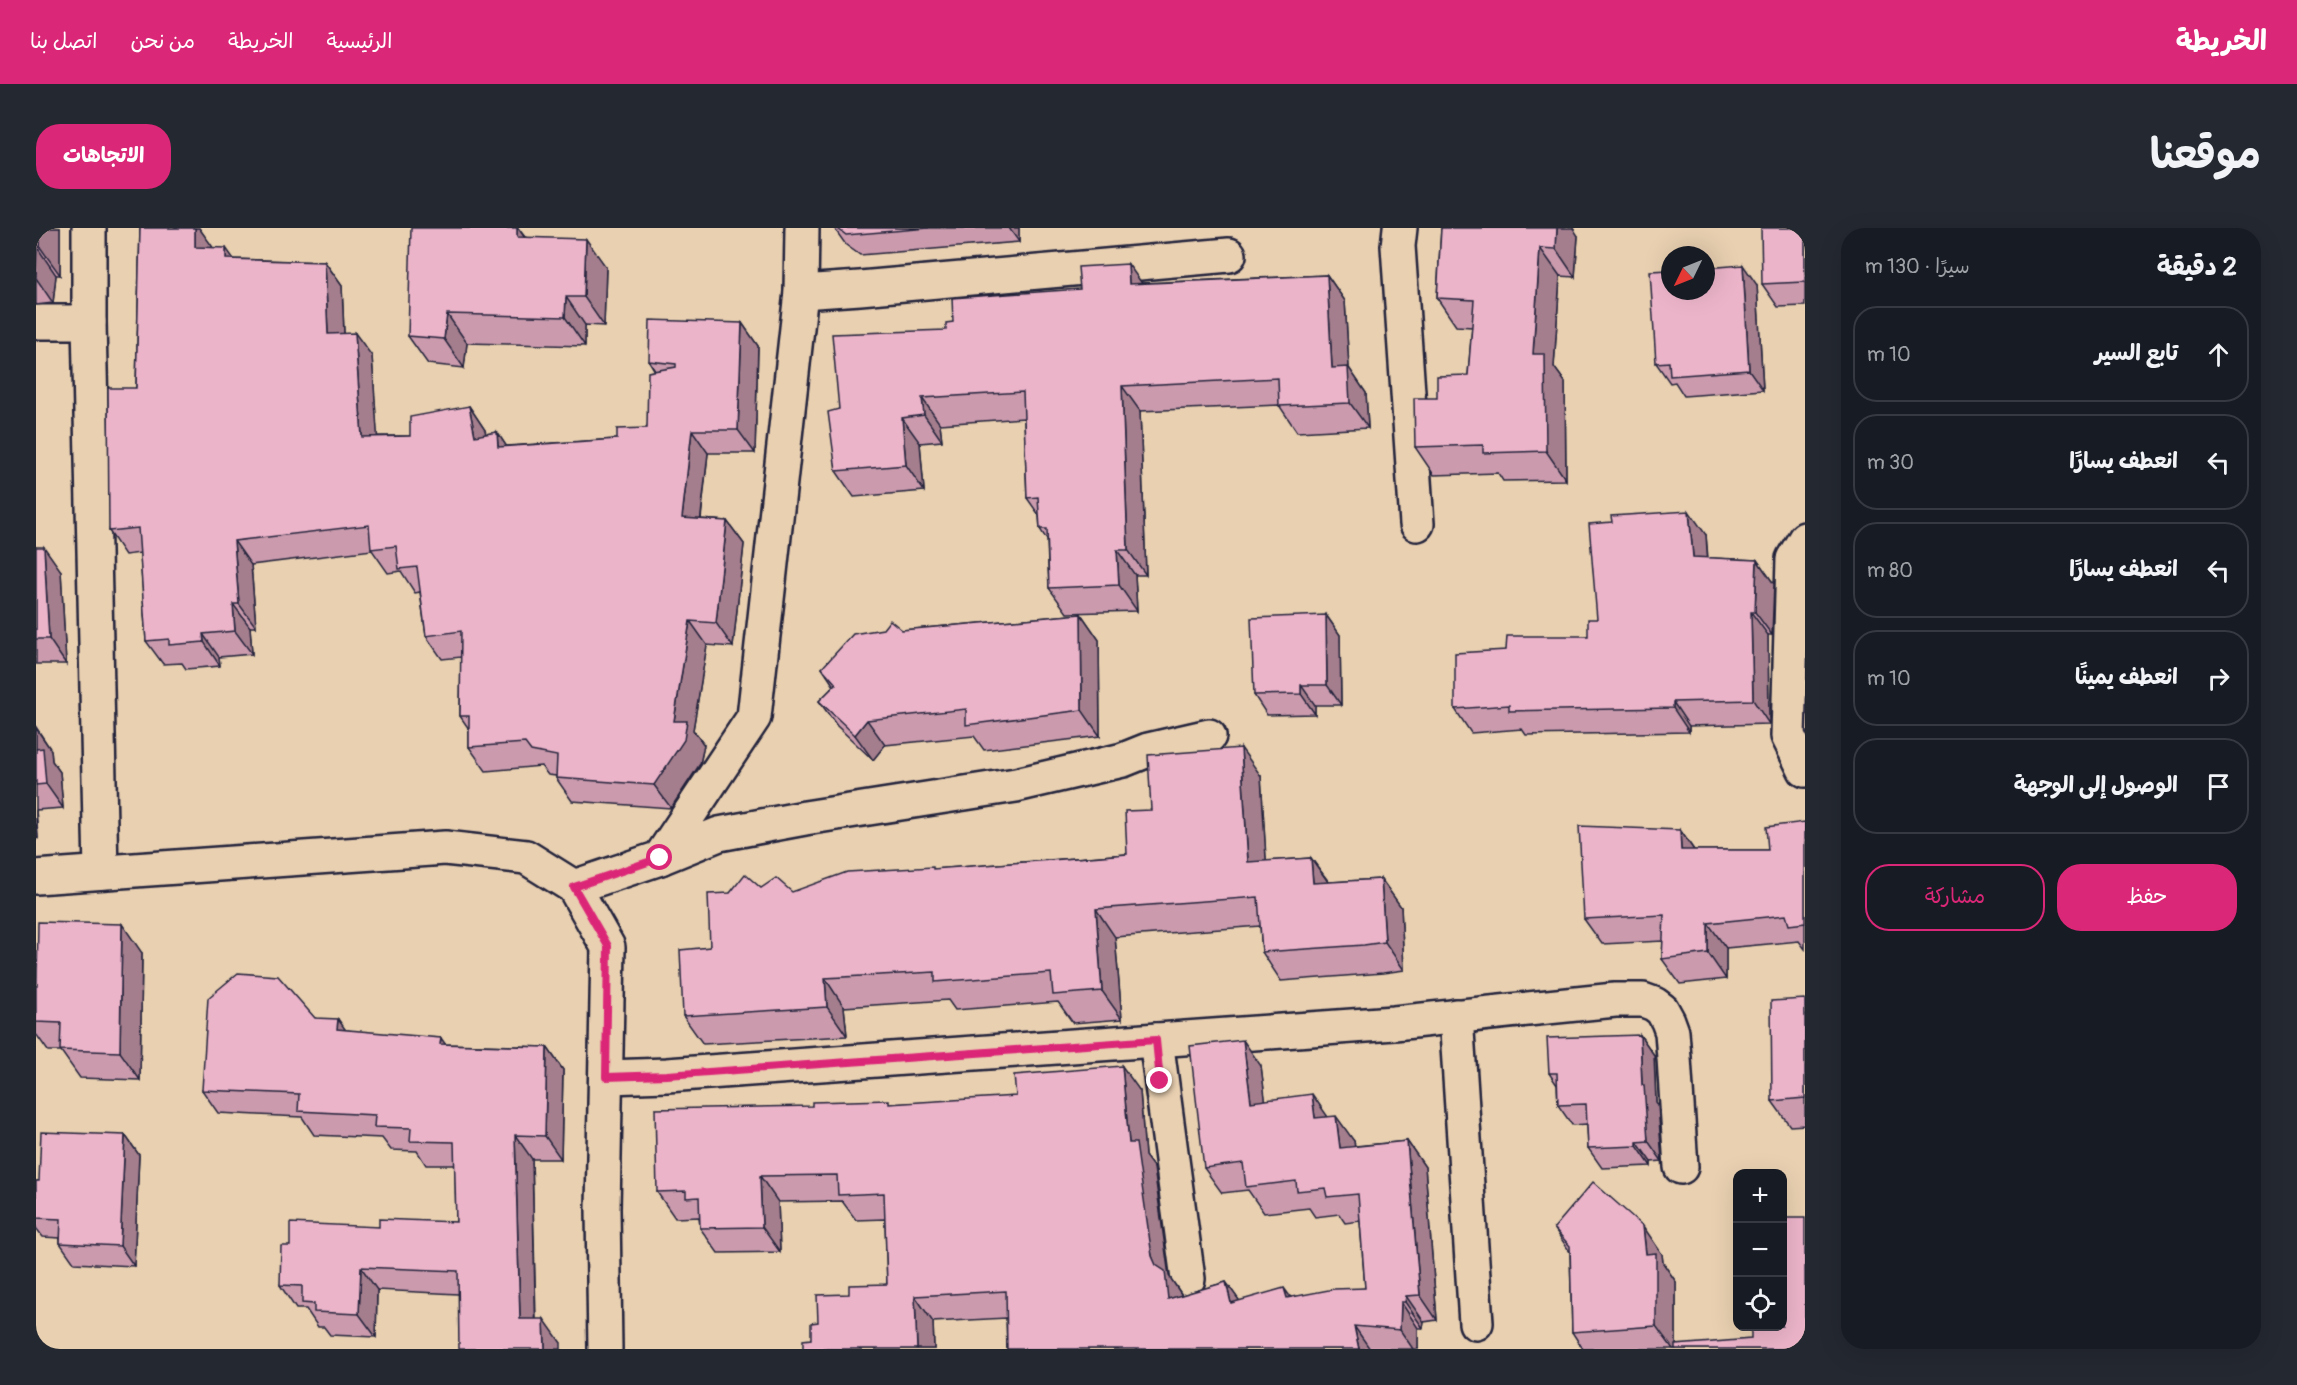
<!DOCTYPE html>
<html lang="ar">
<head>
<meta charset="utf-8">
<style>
  :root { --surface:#171b24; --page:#242831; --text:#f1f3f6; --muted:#9ea1a6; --line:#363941; --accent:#db2777 }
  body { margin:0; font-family:Pangolin,"Playpen Sans Arabic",sans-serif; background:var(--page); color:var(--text); direction:rtl }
  .controls { position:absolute; right:18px; bottom:18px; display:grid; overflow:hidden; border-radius:12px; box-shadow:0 6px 24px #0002 }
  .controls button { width:54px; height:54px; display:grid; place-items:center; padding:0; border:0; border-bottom:2px solid var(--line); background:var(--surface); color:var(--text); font:30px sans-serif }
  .compass { position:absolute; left:1625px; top:18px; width:54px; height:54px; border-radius:50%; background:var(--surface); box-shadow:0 6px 24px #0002; rotate:227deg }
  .stop { position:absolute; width:18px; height:18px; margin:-14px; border:4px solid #db2777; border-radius:50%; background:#fff }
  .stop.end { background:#db2777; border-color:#fff; box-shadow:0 2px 6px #0008 }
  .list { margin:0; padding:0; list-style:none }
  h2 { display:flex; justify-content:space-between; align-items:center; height:78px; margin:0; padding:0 24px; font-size:26px }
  h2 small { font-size:20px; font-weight:400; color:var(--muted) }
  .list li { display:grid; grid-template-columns:39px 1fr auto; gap:18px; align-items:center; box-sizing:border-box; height:96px; margin:0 12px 12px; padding:0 12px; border:2px solid var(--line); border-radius:24px }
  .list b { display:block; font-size:22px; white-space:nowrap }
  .list em { font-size:20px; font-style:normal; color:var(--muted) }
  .actions { display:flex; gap:12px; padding:18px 24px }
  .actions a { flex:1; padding:14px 0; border:2px solid var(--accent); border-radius:24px; text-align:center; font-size:21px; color:var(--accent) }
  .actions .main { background:var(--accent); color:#fff }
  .icon { flex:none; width:33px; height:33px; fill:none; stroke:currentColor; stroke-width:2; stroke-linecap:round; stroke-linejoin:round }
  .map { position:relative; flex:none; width:1769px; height:1121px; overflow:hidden; direction:ltr; border-radius:24px }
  header { display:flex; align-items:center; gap:36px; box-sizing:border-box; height:84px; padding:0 30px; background:var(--accent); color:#fff }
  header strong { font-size:28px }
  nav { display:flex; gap:33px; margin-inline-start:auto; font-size:21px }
  .intro { display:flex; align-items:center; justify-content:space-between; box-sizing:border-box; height:144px; padding:0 36px }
  h1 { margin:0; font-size:42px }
  .button { padding:15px 27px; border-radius:24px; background:var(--accent); color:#fff; font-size:21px; font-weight:700 }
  main { display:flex; gap:36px; padding:0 36px }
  aside { flex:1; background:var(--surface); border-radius:24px; box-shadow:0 6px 24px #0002 }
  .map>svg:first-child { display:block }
</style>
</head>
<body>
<header>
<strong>الخريطة</strong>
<nav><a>الرئيسية</a><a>الخريطة</a><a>من نحن</a><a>اتصل بنا</a></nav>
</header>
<div class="intro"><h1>موقعنا</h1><a class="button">الاتجاهات</a></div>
<main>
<aside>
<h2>2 دقيقة<small>سيرًا · 130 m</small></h2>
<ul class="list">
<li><svg class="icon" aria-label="ahead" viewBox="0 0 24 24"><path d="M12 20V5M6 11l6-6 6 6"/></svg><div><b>تابع السير</b></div><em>10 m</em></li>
<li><svg class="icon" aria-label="left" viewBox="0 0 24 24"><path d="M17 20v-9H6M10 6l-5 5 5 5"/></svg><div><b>انعطف يسارًا</b></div><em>30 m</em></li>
<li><svg class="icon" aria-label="left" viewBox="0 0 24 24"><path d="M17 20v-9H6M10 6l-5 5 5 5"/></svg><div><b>انعطف يسارًا</b></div><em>80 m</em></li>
<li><svg class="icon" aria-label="right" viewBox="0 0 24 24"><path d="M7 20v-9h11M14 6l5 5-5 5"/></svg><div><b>انعطف يمينًا</b></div><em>10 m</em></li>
<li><svg class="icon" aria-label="arrive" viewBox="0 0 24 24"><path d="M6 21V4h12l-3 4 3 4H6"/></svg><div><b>الوصول إلى الوجهة</b></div></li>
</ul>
<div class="actions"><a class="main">حفظ</a><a>مشاركة</a></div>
</aside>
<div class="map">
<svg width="1769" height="1121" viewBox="0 0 1769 1121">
  <rect width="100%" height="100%" fill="#e9d0b1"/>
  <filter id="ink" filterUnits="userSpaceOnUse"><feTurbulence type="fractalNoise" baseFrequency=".0167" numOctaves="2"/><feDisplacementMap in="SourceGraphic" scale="12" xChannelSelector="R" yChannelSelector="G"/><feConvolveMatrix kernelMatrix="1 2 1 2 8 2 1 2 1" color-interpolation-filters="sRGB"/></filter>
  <g filter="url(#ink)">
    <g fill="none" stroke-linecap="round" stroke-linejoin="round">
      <g stroke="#22223b" stroke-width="38">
        <g id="street">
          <path d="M53,0v94l12,550"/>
          <path d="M1364,0l-2,18 19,278"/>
          <path d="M765,64l59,-4 369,-33"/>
          <path d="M0,94h53"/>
          <path d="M1769,311l-12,20 -5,177 17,34"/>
          <path d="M624,630l59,-24 86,-16 211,-33 107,-25 25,-10 61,-14"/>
          <path d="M0,649l409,-29 81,9 48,30 34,60 -5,262 2,140"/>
          <path d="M538,659l86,-29 94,-141 47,-425 1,-64"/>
          <path d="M1420,788l20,307"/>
          <path d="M1120,812l32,239"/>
          <path d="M571,849l60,-2 727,-52 221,-23h28l11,4 8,6 6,11 4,11 2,26 7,109"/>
        </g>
      </g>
      <use href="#street" stroke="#e9d0b1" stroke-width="33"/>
    </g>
    <g fill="#cb9bad" stroke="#22223b" stroke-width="1.5">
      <path d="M0,0h24v47h-4l-3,28 -17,2z"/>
      <path d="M104,0h59l13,19 22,12 91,3 17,24 2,47 28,23 5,80h33l59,-30 16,24 1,4 11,-2 9,14 111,-7 30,-11 8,-57 -6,-10 93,-38 16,23 -3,107h-47l-7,66 26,2 17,23 -11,103 -26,-2 -14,85 11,15 -4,19 -29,44 -99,-7 -16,-23v-2l-8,-1 -7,-9 -55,5 -17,-24v-18l-9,-13 1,-59 -19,2 -16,-23 -6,-44 -5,1 -14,-22 -13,2 -16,-23 -121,15 5,62h-6l2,27 -33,3 1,9 -34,3 -4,-6 -19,1 -17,-23 -6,-88 -15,2 -16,-24 27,-143z"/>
      <path d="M482,0l7,9 81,30 -2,59 -19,-1v21l-118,-3 -3,25 -36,-4 -20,-28z"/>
      <path d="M798,0h185v14l-159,13 -14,-10z"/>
      <path d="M1405,0l137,8 -3,41 -15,-1 -6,91 11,15 1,98 -63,1 -5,-8 -64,2 -19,-28 22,-49 31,-23 4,-48 -16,-1 -19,-28z"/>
      <path d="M1769,0v78l-27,1 -16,-23z"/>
      <path d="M1291,47l18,26 4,67 17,25 2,35 -71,4 -18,-27 -139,6 6,164h-11l2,36 -70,2 -18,-25 -2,-48 -7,-11 -1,-14 -12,-17 -3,-80 -84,6 2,17 -22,2 4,48 -70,6 -18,-26 3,-62 107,-79 7,-8 127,-33 62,-6z"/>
      <path d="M1721,57l6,105 -79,6 -9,-14 -5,1 -14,-20z"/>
      <path d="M1670,307l2,23 49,2 17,24 -2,51h-4l1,89 -80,2v6l-163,3 -4,-6 -51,4 -16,-24 51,-59 82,-14 9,-17z"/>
      <path d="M0,319l25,24 5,93h-30z"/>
      <path d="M1045,386l18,26 1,96 -116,14 -10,-14 -89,9 -12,15 -36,-34 -18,-25 15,-15 -12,-18 80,-38z"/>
      <path d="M1290,387l14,20 1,70h-26v9l-48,1 -13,-20z"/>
      <path d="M0,499l15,23 1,11 8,11 3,36 -27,2 2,28 -2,1z"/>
      <path d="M1225,548l5,85 45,-3 18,24 52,-3 20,28 3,63 -21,3 -102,8 -19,-29 -2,-26 -145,11 7,82 -49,4 -15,-21 -103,8 -7,-10 -104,7 3,29 -144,8 -20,-28 47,-123 31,-5 31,4 142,-23 193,-15 24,-44z"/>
      <path d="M1769,594v127l-6,-8 -73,7v31l-46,5 -18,-25 1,-18 -61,3 -18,-25 96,-89 14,20h74z"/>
      <path d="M106,725l-2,127 -60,-2 -19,-27h-13l-12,-17v-48z"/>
      <path d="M1769,771v126l-15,1 -18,-25z"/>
      <path d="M279,790l31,12 99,14 102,3 16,23 -2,89h-29l4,160 25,24 -103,-49 -81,-4 -1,47 -46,-2 -6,-8h-6l-12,-18h-10l-16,-24 10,-39 89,-19 77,-5 -1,-57h-29l-9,-14 -26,-1 -9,-12 -68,-3 -12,-18 -84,-4 -16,-23z"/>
      <path d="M1604,807l14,20 2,47 2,3 4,56 -11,1v4l-49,2 -14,-20 -1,-24 -15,1 -14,-20 -1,-20 -8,-12z"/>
      <path d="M1225,838l4,34 63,17 26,24 1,5 52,-5 18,26 12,153 -13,2 -1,6h-5v21h-411l-1,-31 -73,4 1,27h-131l8,-10 7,-17 31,-28 38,-10 -2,-65 -29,1 -14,-19 -64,1 2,50 -62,1 -18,-25 -1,-11 -24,1 -18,-26 155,-86 80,-2 248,-13 5,65 9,12 15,108 13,19 44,-13 13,19 52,-4 74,-9 -5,-67 -15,2 -6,-9 -24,3 -6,-9 -45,5 -16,-23 -26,3 -18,-25z"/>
      <path d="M89,907l14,20 -5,111 -60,-3 -14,-20v-5l-17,-1 -7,-9v-47h3z"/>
      <path d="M1518,1000l108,26 1,9 13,19v63l129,4h-222l-11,-17 -2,-80z"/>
    </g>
    <g fill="#a57e8d" stroke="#22223b" stroke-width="1.5">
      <path d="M4,0h20v47l-20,-28z"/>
      <path d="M159,0h4l13,18 -1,24 -16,-23z"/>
      <path d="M481,0h1l19,27 -20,-18z"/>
      <path d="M973,0h10v14z"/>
      <path d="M1521,0h16l5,8 -3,41 -19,-28z"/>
      <path d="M550,11l20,28 -2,59 -20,-29z"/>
      <path d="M1,19l19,28 -3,28 -17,-25z"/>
      <path d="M190,20l17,24 -17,-13z"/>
      <path d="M1504,20l20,28 -6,91 11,15 1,98 -20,-29 -13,-97z"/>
      <path d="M289,34l17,24 3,72 -17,-24z"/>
      <path d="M1092,36l18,25 -17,-5z"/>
      <path d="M1707,37l14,20 6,105 -14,-20z"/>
      <path d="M1291,47l18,26 4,67 17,25 2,35 -18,-25 -18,-35z"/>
      <path d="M530,69l19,28v21l-20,-29z"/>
      <path d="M411,86l20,29 -3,25 -20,-29z"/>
      <path d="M706,95l16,23 -3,107 -17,-23z"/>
      <path d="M319,105l17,23 7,104 -17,-23z"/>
      <path d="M1086,158l18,25 6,164 -18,-25z"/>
      <path d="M886,170l18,26 2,17 -18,-26z"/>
      <path d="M433,178l16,24 6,29 -16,-23z"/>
      <path d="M866,190l18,25 4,48 -18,-26z"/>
      <path d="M656,202l16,23 -10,89 -16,-24z"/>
      <path d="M461,204l16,24 -15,-9z"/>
      <path d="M1653,283l17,24 3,46 -16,-24z"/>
      <path d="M691,293l17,23 -11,103 -17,-24z"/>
      <path d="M198,313l17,24 5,62 -17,-23z"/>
      <path d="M8,319l17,24 5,93 -17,-25z"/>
      <path d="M1081,322l18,25 2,36 -18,-26z"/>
      <path d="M1721,332l17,24 -2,51 -17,-23z"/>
      <path d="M197,376l17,23 2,27 -17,-23z"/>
      <path d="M1715,384l17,23 1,89 -16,-24z"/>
      <path d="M1045,386l18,26 1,96 -18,-26z"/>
      <path d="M1290,387l14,20 1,70 -14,-20z"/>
      <path d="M654,393l17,24 -14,85 11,15 -4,19 -29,44 -17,-23 20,-64z"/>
      <path d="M167,406l16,23 1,9 -16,-24z"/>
      <path d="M1265,457l14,20v9l-14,-20z"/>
      <path d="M1637,474l16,24v6l-16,-24z"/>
      <path d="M831,492l18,25 -12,15 -18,-25z"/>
      <path d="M0,500l15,22 1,11 8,11 3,36 -17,-24 -10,-35z"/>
      <path d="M1205,520l20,28 7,115 -20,-29z"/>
      <path d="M0,582l2,28 -2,-2z"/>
      <path d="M1644,602l18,26 -17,-6z"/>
      <path d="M1275,630l20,28 -18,-3z"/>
      <path d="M1345,651l20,28 3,63 -19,-28z"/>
      <path d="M1060,681l19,28 7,82 -20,-28z"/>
      <path d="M1672,695l18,25v31l-18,-26z"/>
      <path d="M86,696l20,29 -2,127 -20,-28z"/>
      <path d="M789,750l19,29 3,29 -20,-29z"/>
      <path d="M302,791l16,23 -17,-13z"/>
      <path d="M1604,807l14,20 2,47 2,3 4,56 -14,-20 -6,-56z"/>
      <path d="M405,810l16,23 -17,-17z"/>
      <path d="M1207,812l18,26 8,62 -18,-26z"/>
      <path d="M511,819l16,23 -2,89 -16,-23z"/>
      <path d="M1086,838l18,25 5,65 9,12 15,108 14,21 -15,2 -16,-43 -23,-113z"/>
      <path d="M1276,866l18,26 -15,-2z"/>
      <path d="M1300,888l18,25 4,32 -18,-25z"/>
      <path d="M89,907l14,20 -5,111 -14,-20z"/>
      <path d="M479,907l17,24 4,184 -16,-24z"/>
      <path d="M1371,913l18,26 12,153 -17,-25z"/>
      <path d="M1601,914l14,20v4l-14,-20z"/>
      <path d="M724,948l18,26 2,50 -18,-25z"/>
      <path d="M1607,998l19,28 1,9 13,19v67h-3l-17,-23 -10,-72z"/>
      <path d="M325,1039l16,23 -1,47 -17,-23z"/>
      <path d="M1190,1054l18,25 -13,-4z"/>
      <path d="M1248,1060l18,25 -15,-15z"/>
      <path d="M879,1068l18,26 1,27h-17z"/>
      <path d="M1370,1068l18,26 -1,6 -18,-26z"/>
      <path d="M1365,1074l17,26v21h-5l-13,-19z"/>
      <path d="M508,1091l17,24v6h-16z"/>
      <path d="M1318,1098l16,23h-11z"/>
    </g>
    <g fill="#ecb4c9" stroke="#22223b" stroke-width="1.5">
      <path d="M0,0h4v19h-3l-1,8z"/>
      <path d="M104,0h55v19l31,1v11l99,3 3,72 27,-1 7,104 48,-1v-19l59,-11 6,30 22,-4 1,15 119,-8v-10l30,-1 1,-56 28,-5v-3l-27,-3 1,-41 92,3 -4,107h-46l-10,88 45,3 -11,102 -26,-2 -16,100h13l-3,19 -30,45 -98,-7 1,-22 -26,-5 -6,-8 -56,4v-31h-9l1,-85 -35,5 -9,-69 -18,2 -3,-23 -25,3 -2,-24 -135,16 5,63h-6l2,27 -32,3 1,8 -35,3v-6l-23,2 -8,-113 -29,3 -1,-143h28z"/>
      <path d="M375,0h106v9l69,2 -2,58h-18l-1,20 -118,-3 -3,25 -36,-3z"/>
      <path d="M801,0h92l-83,7z"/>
      <path d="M1405,0h116l-1,21 -16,-1 -7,106h12l1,97 -63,2v-8l-68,2 -1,-49h23v-22l31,-1 6,-75 -37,-2z"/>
      <path d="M1725,0h44v54l-43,2z"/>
      <path d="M1092,36l1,20 198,-9 5,93 16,-1 2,36 -71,3 -1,-28 -156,8 6,164h-11l2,35 -70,3 -2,-59h-7l-2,-32 -11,1 -4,-106 -101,6 2,17 -22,3 4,47 -70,6 -8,-59 11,-3 -7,-75 114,-4v-7l7,-1 -1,-24 128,-9 -2,-22z"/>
      <path d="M1707,37l6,105 -79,6 -1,-14 -13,1 -6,-92 20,-1v21h36v-23z"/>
      <path d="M1653,283l4,46 64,3 -2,52h-4l2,88 -80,2v6l-164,3v-6l-54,4v-56l51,-3 1,-14h81v-17h9l-8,-95 23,-2 -1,-6z"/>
      <path d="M0,319h8l5,92h-13z"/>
      <path d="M1045,386l1,96 -116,15v-16l-99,11 -12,15 -36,-34 17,-17 -14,-16 31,-34 30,-5 7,-9 12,10z"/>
      <path d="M1290,387l1,70h-26v9l-47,1 -3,-77z"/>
      <path d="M7,520l3,36 -10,1v-36z"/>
      <path d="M1205,520l7,114 63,-4 2,25 68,-4 4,63 -21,3 -102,7 -4,-55 -162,12 6,82 -49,4 -2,-22 -116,9v-10l-110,6 2,29 -144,9 -3,-66 30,-3 -2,-53 22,-1 15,-19 16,14 15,-10 16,14 55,-20 86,-5v2l194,-15 -2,-43 26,-1 -3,-55z"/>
      <path d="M1769,594v101l-16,2 -3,-10 -78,8v30l-46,6 2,-44 -80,4 -5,-93 101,4 1,20h87l-2,-23z"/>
      <path d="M2,694l84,2 -2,128 -60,-2 1,-27 -25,-1v-36h1z"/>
      <path d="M202,745l40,3 37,42 23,1 -1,10 104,9 -1,6 107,3 -2,89 -30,-1 5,184h24l1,30h-86l-1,-78 -97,-4 -2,47 -45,-2v-8l-12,-1v-17l-22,-1 1,-39h9v-23l89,4v-8l77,3 -2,-80 -44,-1 1,-13 -37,-1 1,-12 -77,-4 1,-17 -97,-4 6,-92z"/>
      <path d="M1769,771v99l-33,3 -1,-100z"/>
      <path d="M1604,807l2,50h2l4,56 -11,1v4l-49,2 -2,-44 -28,1 -1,-32h-8l-2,-35z"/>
      <path d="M1207,812l8,62 61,-8 3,24 21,-2 4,32 67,-7 13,154 -14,1 -1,6h-4l-1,28 -46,-4 5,23h-352l-1,-58 -91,5 2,53h-114v-9l8,-1v-16l7,-1 -1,-27 32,-1v-9l38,-1 -3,-91 -46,2 -1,-20 -77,1 2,51 -62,1 -1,-31 -13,1v-7l-29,1 -2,-83 157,-3v-4l77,-2v4l127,-8 -2,-21 108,-9 7,77h7l16,113 4,9 9,6 3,28 58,-17 5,21 53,-15 3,10 47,-9 31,-1 -7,-94 -31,3 -2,-9 -28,3 -1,-10 -50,6 -3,-24 -39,5 -14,-122z"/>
      <path d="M5,904l84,3 -5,111 -60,-3 1,-24 -25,-1v-37h3z"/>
      <path d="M1557,954l50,44 3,28 10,-1v73l-84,6 -2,-86 -16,-18z"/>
      <path d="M1746,990h23v131h-130v-4l76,-6v-13h31z"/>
    </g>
  </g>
  <g fill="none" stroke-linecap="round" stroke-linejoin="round" filter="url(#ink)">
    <path stroke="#db2777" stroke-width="8" d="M624,630l-86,29 34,59 -2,131 61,-2 489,-35 4,41"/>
  </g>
</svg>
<div class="controls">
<button>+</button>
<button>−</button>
<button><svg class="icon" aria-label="locate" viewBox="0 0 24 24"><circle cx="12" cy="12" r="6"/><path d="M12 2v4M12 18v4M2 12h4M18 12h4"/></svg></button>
</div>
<svg class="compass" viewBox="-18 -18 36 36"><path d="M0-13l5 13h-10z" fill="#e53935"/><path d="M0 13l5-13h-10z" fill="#9ea1a6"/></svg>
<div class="stop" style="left:624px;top:630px"></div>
<div class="stop end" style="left:1124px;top:853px"></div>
</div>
</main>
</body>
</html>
